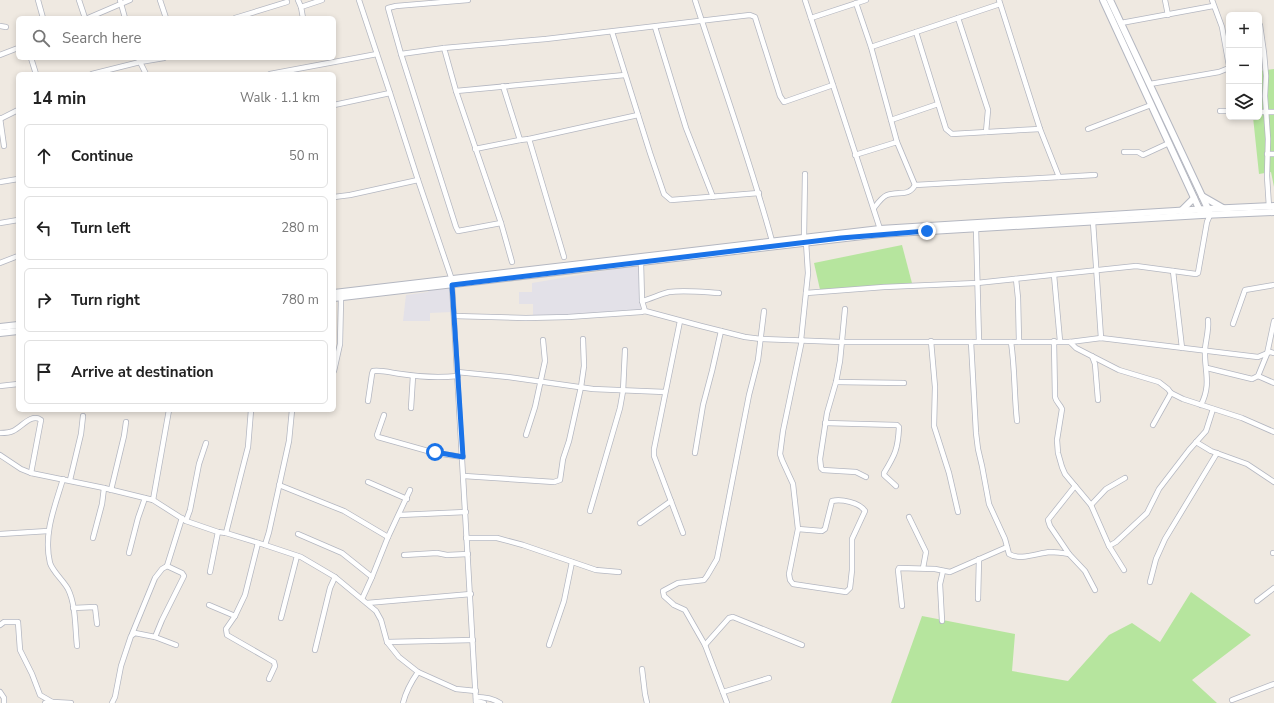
<!DOCTYPE html>
<html lang="en">
<head>
<meta charset="utf-8">
<style>
  :root { --surface:#fff; --page:#f2f2f2; --text:#222; --muted:#767676; --line:#e0e0e0 }
  body { margin:0; font-family:"Nunito Sans",sans-serif; background:var(--page); color:var(--text) }
  .controls { position:absolute; right:12px; top:12px; display:grid; overflow:hidden; border-radius:6px; box-shadow:0 2px 6px #0003 }
  .controls button { width:36px; height:36px; display:grid; place-items:center; padding:0; border:0; border-bottom:1px solid var(--line); background:var(--surface); color:var(--text); font:20px sans-serif }
  .stop { position:absolute; width:12px; height:12px; margin:-9px; border:3px solid #1a73e8; border-radius:50%; background:#fff }
  .stop.end { background:#1a73e8; border-color:#fff; box-shadow:0 1px 4px #0008 }
  .list { margin:0; padding:0; list-style:none }
  h2 { display:flex; justify-content:space-between; align-items:center; height:52px; margin:0; padding:0 16px; font-size:17px }
  h2 small { font-size:13px; font-weight:400; color:var(--muted) }
  .list li { display:grid; grid-template-columns:26px 1fr auto; gap:12px; align-items:center; box-sizing:border-box; height:64px; margin:0 8px 8px; padding:0 8px; border:1px solid var(--line); border-radius:6px }
  .list b { display:block; font-size:15px; white-space:nowrap }
  .list em { font-size:13px; font-style:normal; color:var(--muted) }
  .icon { flex:none; width:22px; height:22px; fill:none; stroke:currentColor; stroke-width:2; stroke-linecap:round; stroke-linejoin:round }
  .map { position:relative; flex:none; width:1274px; height:703px; overflow:hidden }
  .search { position:absolute; background:var(--surface); box-shadow:0 2px 6px #0003; left:16px; top:16px; width:320px; height:44px; display:flex; align-items:center; gap:10px; box-sizing:border-box; padding:0 14px; border-radius:6px; color:var(--muted); font-size:15px }
  .panel { position:absolute; background:var(--surface); box-shadow:0 2px 6px #0003; left:16px; top:72px; width:320px; height:340px; border-radius:6px }
  .map>svg:first-child { display:block }
</style>
</head>
<body>
<div class="map">
<svg width="1274" height="703" viewBox="0 0 1274 703">
  <rect width="100%" height="100%" fill="#efe9e1"/>
  <g fill="#e3e1e8">
    <path d="M639,265l2,46 -108,6v-13h-14v-12h13v-9z"/>
    <path d="M451,286l1,26 -22,1v8h-27l3,-26 22,-3 1,-2z"/>
  </g>
  <g fill="#b6e59e">
    <path d="M1274,69v118l-3,-15 -12,2 -6,-57h6v-46z"/>
    <path d="M902,245l11,42 -92,7 -7,-31z"/>
    <path d="M1191,592l60,43 -59,45 25,23h-326l31,-87 93,18 -3,37 56,10 41,-46 23,-12 28,19z"/>
  </g>
  <g fill="none" stroke-linecap="round" stroke-linejoin="round">
    <g stroke="#b4b7c1" stroke-width="6">
      <g id="minor">
        <path d="M38,0l5,18"/>
        <path d="M79,0l6,18"/>
        <path d="M120,0l5,18"/>
        <path d="M160,0l6,18"/>
        <path d="M298,0l3,7"/>
        <path d="M359,0l31,93 28,87 34,100"/>
        <path d="M468,0l-72,6 -8,2 13,46 55,173 2,4 43,-8 -45,-132 -12,-43 102,-9 204,-24 5,2 25,79 4,6 49,-17 47,144"/>
        <path d="M695,0c26,80 55,160 77,241"/>
        <path d="M805,0l28,85"/>
        <path d="M999,0l41,129 19,48"/>
        <path d="M1165,0l3,15"/>
        <path d="M1212,0l10,27 7,39"/>
        <path d="M856,3l15,44 129,-43"/>
        <path d="M88,18l42,-18"/>
        <path d="M235,18l52,-16"/>
        <path d="M303,18l-2,-11 21,-7"/>
        <path d="M811,18l55,-18"/>
        <path d="M958,18l30,92 -2,22"/>
        <path d="M1121,23l92,-17"/>
        <path d="M1260,25l4,28 2,23 -1,20 3,43 -1,37 2,31"/>
        <path d="M0,26l6,1"/>
        <path d="M655,27l31,101 27,69"/>
        <path d="M612,32l38,121 14,41 7,6 88,-7"/>
        <path d="M916,32l30,97 6,5 88,-5"/>
        <path d="M871,47l26,95"/>
        <path d="M401,54l43,-6"/>
        <path d="M0,55l18,-7"/>
        <path d="M31,58l5,16"/>
        <path d="M138,58l8,16"/>
        <path d="M92,74l48,-12 24,-4"/>
        <path d="M270,74l107,-20"/>
        <path d="M1150,84l69,-12 10,-4"/>
        <path d="M503,86l17,54 9,-1 109,-24"/>
        <path d="M456,91l169,-16"/>
        <path d="M334,105l56,-12"/>
        <path d="M1220,111h9"/>
        <path d="M1259,112h15"/>
        <path d="M0,118l4,28"/>
        <path d="M0,119l18,-9"/>
        <path d="M891,120l47,-16"/>
        <path d="M1088,129l63,-24"/>
        <path d="M529,139l35,118"/>
        <path d="M475,149l45,-9"/>
        <path d="M1124,152h14l5,3 26,-12"/>
        <path d="M1267,154h7"/>
        <path d="M855,155l42,-13 18,43 180,-10"/>
        <path d="M0,182l18,-3"/>
        <path d="M334,197l16,-2 68,-15"/>
        <path d="M874,208c3,-4 8,-11 13,-13 11,-4 22,2 28,-10"/>
        <path d="M1093,222l8,116"/>
        <path d="M0,223l18,-3"/>
        <path d="M501,223l11,39"/>
        <path d="M976,228l3,114"/>
        <path d="M804,237l1,-63"/>
        <path d="M641,262l1,39 3,10 56,15 44,11 16,2 80,3h229l31,-4 157,19 12,-5 4,1"/>
        <path d="M0,263l18,-7"/>
        <path d="M1173,271l9,77"/>
        <path d="M1054,275l6,66"/>
        <path d="M1016,279l2,19 1,44"/>
        <path d="M452,285l24,418"/>
        <path d="M806,293l78,-6 93,-4 159,-17 60,8 2,-1 9,-51 3,-7"/>
        <path d="M642,301c9,-2 18,-7 27,-9 16,-2 33,0 50,1"/>
        <path d="M845,309l-5,52 -4,21 -9,31 -7,46 1,9 2,2 33,2 10,5"/>
        <path d="M454,316l72,2 42,-1 73,-5 4,-1"/>
        <path d="M680,321l-26,128v7l29,77"/>
        <path d="M1233,324l12,-34 29,-5"/>
        <path d="M801,340l7,-67 -2,-31"/>
        <path d="M931,341l4,46 -1,39 15,47 9,39"/>
        <path d="M1054,341l1,56c1,5 5,7 7,12l-5,31 1,13 4,14 3,7 26,31 18,41 7,-4 31,-29 12,-24 30,-39 17,-19 7,-22"/>
        <path d="M971,342l5,91 2,16 4,17 7,38 16,35 4,15c11,7 29,-1 41,-2 6,0 13,1 19,2l16,17 10,19"/>
        <path d="M1011,342c4,26 3,52 6,79"/>
        <path d="M1070,342l6,6 43,22 40,12 9,7 3,4 12,6 59,19 32,14"/>
        <path d="M1092,356l3,8 3,36"/>
        <path d="M1207,368l45,11 6,-3 9,-22 7,-33"/>
        <path d="M334,371l6,-27 1,-46"/>
        <path d="M457,372l51,5 85,12 72,3"/>
        <path d="M1258,376l16,7"/>
        <path d="M836,382l68,1"/>
        <path d="M0,386l18,-2"/>
        <path d="M368,401l4,-27 1,-3c10,-1 19,2 28,3 19,3 38,4 57,2"/>
        <path d="M1201,405c11,-22 3,-34 4,-56 1,-10 4,-19 3,-29"/>
        <path d="M411,408l2,-32"/>
        <path d="M384,415l-7,20 1,2 57,16 28,4"/>
        <path d="M825,423l72,2 2,2c-1,22 -4,28 -15,46v2l12,11"/>
        <path d="M1153,425l18,-32"/>
        <path d="M0,433c4,0 9,0 13,-2 9,-4 18,-18 28,-11l-10,53"/>
        <path d="M526,435l9,-28 10,-46 -2,-21"/>
        <path d="M1196,442l15,9 36,13 27,18"/>
        <path d="M695,453l8,-48 9,-34 9,-40"/>
        <path d="M0,455l21,14 10,4 73,15 49,12 33,21 32,11 8,1 39,12 36,12 34,20 41,34 5,9 6,22 12,15 19,15 38,17 20,2"/>
        <path d="M464,476l90,6 6,-2 3,-21 6,-18 12,-54 3,-21 -1,-27"/>
        <path d="M63,479c-8,27 -20,55 -13,84 3,9 13,17 18,26 8,16 7,39 9,57"/>
        <path d="M70,480l11,-46 2,-18"/>
        <path d="M368,482l39,17"/>
        <path d="M279,485l65,26 44,26"/>
        <path d="M111,490l13,-54 2,-14"/>
        <path d="M153,500l16,-90"/>
        <path d="M1091,505l15,-16 19,-11"/>
        <path d="M590,511l30,-103 3,-17 2,-41"/>
        <path d="M399,515l67,-3"/>
        <path d="M909,517l17,35 -3,16"/>
        <path d="M186,521l4,-11 9,-46 7,-21"/>
        <path d="M640,523l31,-22"/>
        <path d="M798,529l-9,45 1,6 3,4 53,8 4,-4 2,-18v-31l13,-28c-6,-9 -24,-12 -33,-10l-7,28 -3,2 -24,-2 -5,-45 -11,-24 -2,-6 3,-23 19,-91"/>
        <path d="M226,533l22,-86 3,-37"/>
        <path d="M0,534l48,-3"/>
        <path d="M298,534l44,19 30,24"/>
        <path d="M93,538l9,-34 2,-16"/>
        <path d="M466,538h31l26,7 73,25 23,2"/>
        <path d="M258,543l-13,52 -10,21 -9,13 1,6 47,27 1,4 -6,13"/>
        <path d="M265,545l4,-13 20,-91 3,-31"/>
        <path d="M1109,546l15,24"/>
        <path d="M129,553l9,-35 7,-20"/>
        <path d="M1273,553h1"/>
        <path d="M1069,554l-19,-28 -2,-6 27,-34"/>
        <path d="M404,555l33,-2 10,2 21,-1"/>
        <path d="M210,572l8,-40"/>
        <path d="M1150,582l6,-23 9,-20 52,-86"/>
        <path d="M362,599l10,-22 16,-40 22,-47"/>
        <path d="M978,599l1,-40"/>
        <path d="M1257,601l17,-13"/>
        <path d="M367,603l104,-9"/>
        <path d="M209,605l26,11"/>
        <path d="M902,606l-4,-36 1,-2 36,1 15,3 57,-25"/>
        <path d="M73,608l22,-1 2,17"/>
        <path d="M281,618l16,-62"/>
        <path d="M942,621l-2,-37 3,-13"/>
        <path d="M0,625l4,-3h14l2,28 12,24 8,21 14,8"/>
        <path d="M132,634l23,-56 7,-9 5,-3"/>
        <path d="M155,637l7,-17 22,-44 -2,-3 -15,-7 15,-48"/>
        <path d="M387,642l86,-2"/>
        <path d="M549,645l15,-44 8,-39"/>
        <path d="M705,645l24,-27 4,-1 69,28"/>
        <path d="M315,650l15,-62 5,-11"/>
        <path d="M642,669l3,25 2,9"/>
        <path d="M0,692l4,6v5"/>
        <path d="M723,692l46,-14"/>
        <path d="M476,697c9,0 16,1 24,6"/>
        <path d="M1232,700l42,-16"/>
        <path d="M476,701l8,2"/>
        <path d="M45,703l8,-1 18,1"/>
        <path d="M112,703l3,-6 6,-31 10,-30 4,-3 20,4 21,8"/>
        <path d="M403,703c3,-12 8,-21 15,-31"/>
        <path d="M727,703l-22,-58 -20,-35 -11,-5 -10,-9 -1,-5 15,-8 26,-3 3,-4 10,-17 32,-164 9,-35 6,-49"/>
      </g>
    </g>
    <g stroke="#b4b7c1" stroke-width="8">
      <g id="secondary">
        <path d="M1103,0l98,213"/>
        <path d="M1110,0l99,211"/>
        <path d="M1202,196l21,12"/>
        <path d="M1181,211l13,-13"/>
        <path d="M334,293l546,-64 328,-20 66,-3"/>
        <path d="M334,298l546,-64 322,-19 72,-3"/>
        <path d="M0,327l18,-2"/>
        <path d="M0,333l18,-2"/>
      </g>
    </g>
    <use href="#minor" stroke="#fff" stroke-width="4.5"/>
    <use href="#secondary" stroke="#fff" stroke-width="6"/>
  </g>
  <g fill="none" stroke-linecap="round" stroke-linejoin="round">
    <path stroke="#1a73e8" stroke-width="5" d="M435,452l28,5 -11,-172 389,-47 86,-7"/>
  </g>
</svg>
<div class="controls">
<button>+</button>
<button>−</button>
<button><svg class="icon" aria-label="layers" viewBox="0 0 24 24"><path d="M12 4l9 5-9 5-9-5zM3 14l9 5 9-5"/></svg></button>
</div>
<div class="stop" style="left:435px;top:452px"></div>
<div class="stop end" style="left:927px;top:231px"></div>
<div class="search"><svg class="icon" aria-label="search" viewBox="0 0 24 24"><circle cx="10" cy="10" r="6"/><path d="M15 15l6 6"/></svg>Search here</div>
<section class="panel">
<h2>14 min<small>Walk · 1.1 km</small></h2>
<ul class="list">
<li><svg class="icon" aria-label="ahead" viewBox="0 0 24 24"><path d="M12 20V5M6 11l6-6 6 6"/></svg><div><b>Continue</b></div><em>50 m</em></li>
<li><svg class="icon" aria-label="left" viewBox="0 0 24 24"><path d="M17 20v-9H6M10 6l-5 5 5 5"/></svg><div><b>Turn left</b></div><em>280 m</em></li>
<li><svg class="icon" aria-label="right" viewBox="0 0 24 24"><path d="M7 20v-9h11M14 6l5 5-5 5"/></svg><div><b>Turn right</b></div><em>780 m</em></li>
<li><svg class="icon" aria-label="arrive" viewBox="0 0 24 24"><path d="M6 21V4h12l-3 4 3 4H6"/></svg><div><b>Arrive at destination</b></div></li>
</ul>
</section>
</div>
</body>
</html>
